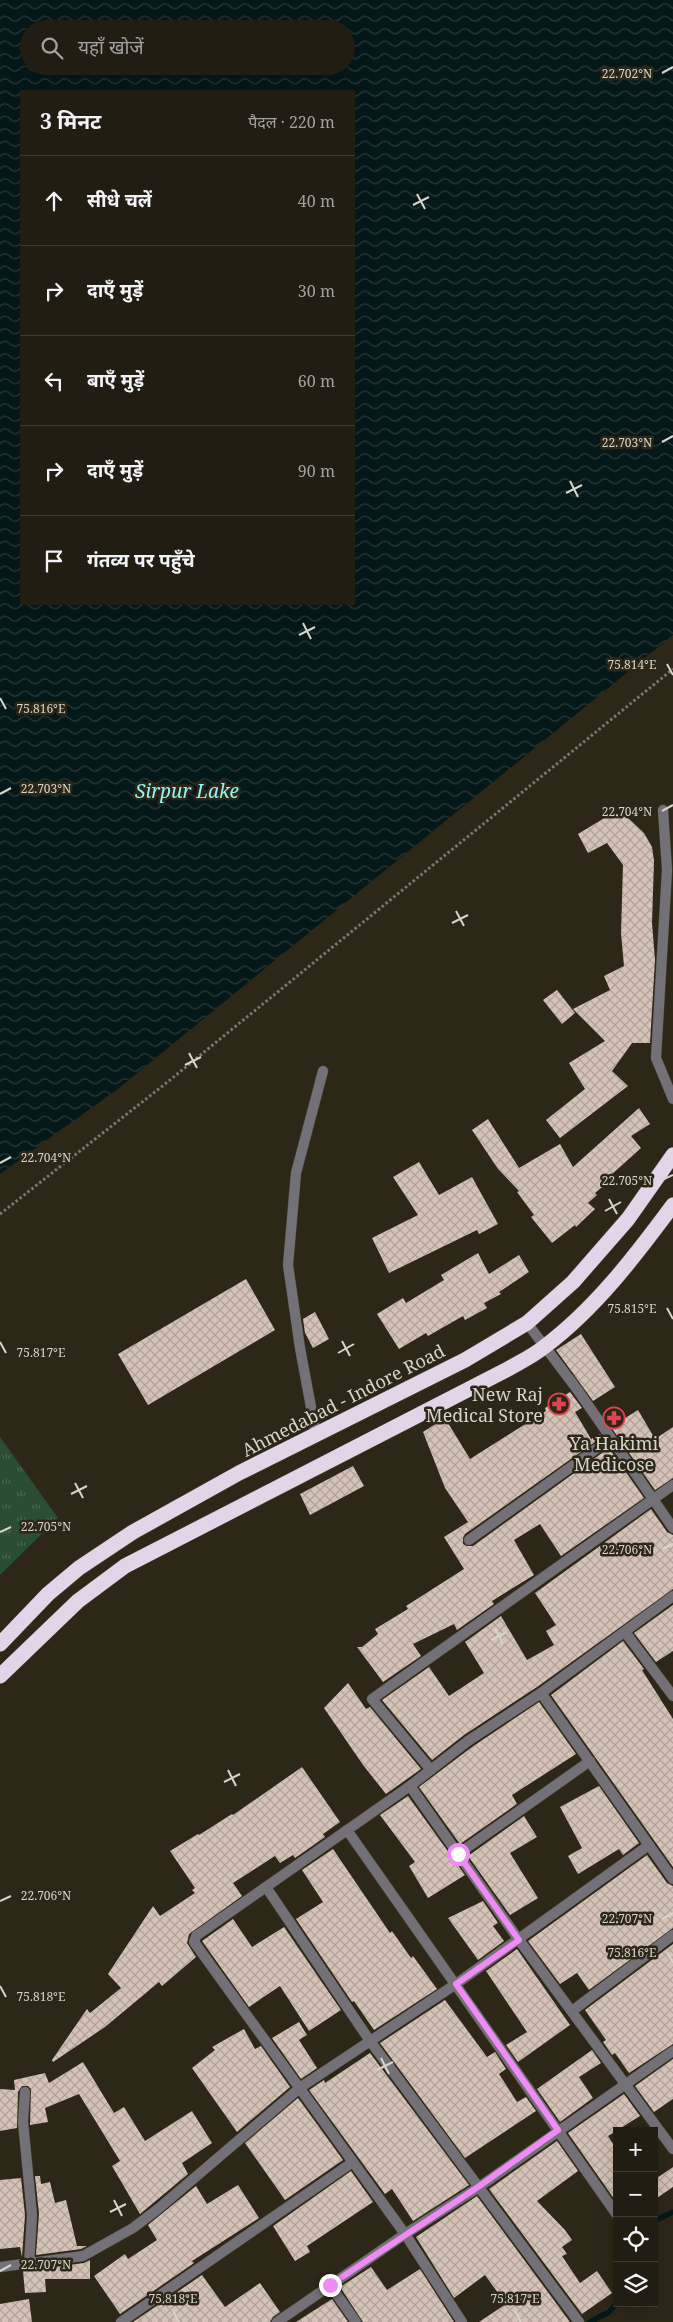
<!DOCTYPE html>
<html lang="hi">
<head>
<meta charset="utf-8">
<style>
  :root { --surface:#221d12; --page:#2e2a20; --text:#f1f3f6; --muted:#a2a29f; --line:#3f3b32 }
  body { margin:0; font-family:"Noto Serif","Noto Sans Devanagari",serif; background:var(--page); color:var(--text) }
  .controls { position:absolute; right:15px; bottom:15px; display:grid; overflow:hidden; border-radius:0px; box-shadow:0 5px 20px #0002 }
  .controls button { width:45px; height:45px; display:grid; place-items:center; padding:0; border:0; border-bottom:1px solid var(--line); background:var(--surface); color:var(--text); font:25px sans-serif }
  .stop { position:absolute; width:15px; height:15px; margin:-11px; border:4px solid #ef8bf7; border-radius:50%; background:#fff }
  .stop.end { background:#ef8bf7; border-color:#fff; box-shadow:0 1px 5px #0008 }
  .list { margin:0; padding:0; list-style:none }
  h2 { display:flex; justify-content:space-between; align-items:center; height:65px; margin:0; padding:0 20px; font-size:21px }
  h2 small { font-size:16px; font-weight:400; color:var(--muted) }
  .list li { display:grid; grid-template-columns:32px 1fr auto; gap:15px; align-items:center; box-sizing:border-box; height:90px; padding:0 20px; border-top:1px solid var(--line) }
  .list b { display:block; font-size:19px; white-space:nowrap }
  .list em { font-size:16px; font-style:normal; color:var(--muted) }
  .icon { flex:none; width:28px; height:28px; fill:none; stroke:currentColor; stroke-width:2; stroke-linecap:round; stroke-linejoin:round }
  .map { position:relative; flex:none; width:673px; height:2322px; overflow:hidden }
  .search { position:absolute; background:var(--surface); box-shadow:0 5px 20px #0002; left:20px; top:20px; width:335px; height:55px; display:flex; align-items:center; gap:12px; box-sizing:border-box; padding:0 18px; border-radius:28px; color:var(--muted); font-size:19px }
  .panel { position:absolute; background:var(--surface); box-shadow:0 5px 20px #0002; left:20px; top:90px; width:335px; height:515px; border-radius:0px }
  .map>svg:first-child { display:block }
</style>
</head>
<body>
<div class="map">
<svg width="673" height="2322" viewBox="0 0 673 2322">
  <defs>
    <pattern id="park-tufts" width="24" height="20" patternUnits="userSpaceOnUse" patternTransform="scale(1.25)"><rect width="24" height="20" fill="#2b4d32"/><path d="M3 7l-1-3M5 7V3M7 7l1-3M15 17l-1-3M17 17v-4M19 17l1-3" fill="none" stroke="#49664e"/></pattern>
    <pattern id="water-waves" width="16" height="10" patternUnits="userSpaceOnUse" patternTransform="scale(1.25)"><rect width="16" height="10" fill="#051819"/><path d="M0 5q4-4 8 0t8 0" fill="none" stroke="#293939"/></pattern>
    <pattern id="building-cross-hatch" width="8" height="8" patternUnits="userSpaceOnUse" patternTransform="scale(1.25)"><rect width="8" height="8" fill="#d5c2b6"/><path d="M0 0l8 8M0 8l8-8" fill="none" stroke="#b0a298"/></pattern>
  </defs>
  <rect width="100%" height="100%" fill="#2d2718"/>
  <path fill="url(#park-tufts)" d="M0,1437l58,81 -58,57z"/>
  <path fill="url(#water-waves)" fill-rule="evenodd" d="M0,0h673v635l-554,453 -119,86zM29,29h317v37h-317zM21,91h333v513h-333z"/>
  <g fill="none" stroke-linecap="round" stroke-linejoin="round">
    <g stroke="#051819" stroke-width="5.5">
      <path d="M654,2221l19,-9"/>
      <path d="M590,2322l19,-10 8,-9"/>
    </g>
  </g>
  <g fill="url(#building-cross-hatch)">
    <path d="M611,814l14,1 19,18 8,14 2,14 -2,62 3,37 -5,83h-18l-20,28 16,15 -68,52 -14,-18 39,-31 -16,-26 36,-22 -32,-32 37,-19 -6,-14 20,-10 -3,-33 2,-68 -16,-22 -19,10 -10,-19z"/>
    <path d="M557,990l18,23 -13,11 -19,-24z"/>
    <path d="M639,1108l11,16 -19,12 10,12 -30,27 2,3 -18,15 2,2 -9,8 7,6 -19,18 -1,-2 -23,18 -21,-26 3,-2 -17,-23 2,-1 -21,-22 -26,-39 16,-11 31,49 41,-24 13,23z"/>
    <path d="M419,1162l20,33 33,-18 26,47 -19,10 -2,-4 -88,43 -17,-35 46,-23 -25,-38z"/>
    <path d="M478,1253l11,21 30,-19 10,17 -30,20 2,2 -17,9 3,5 -22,12 -2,-4 -35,20 -2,-3 -27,16 -22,-35 26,-16 3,5 38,-23 -3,-5z"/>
    <path d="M246,1279l29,51 -127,75 -30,-51z"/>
    <path d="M315,1312l14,27 -16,9 -8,-15 -2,-14z"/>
    <path d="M581,1334l34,53 -22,14 -37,-51z"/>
    <path d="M570,1392l12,16 -7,4 16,27 9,-5 2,3 -137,97 -2,4v6l4,2h6l136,-98 35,50 -83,58 -21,-32 -26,16 20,35 -42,26 2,3 -37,26 -3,-6 -41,20 8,12 -38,26 -26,-35h5l16,-13 -3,-5 33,-20 -2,-3 58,-37 -20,-32 24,-15 -23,-34 -22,-56 22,-14 25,41 76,-48 -1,-3z"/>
    <path d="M638,1410l17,29 18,-12v51l-18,12 -44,-63z"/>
    <path d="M353,1466l11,20 -54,29 -10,-21z"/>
    <path d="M651,1509l16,23 6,3v54l-136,98 -73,48 -32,25 -50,-60 47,-33 20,29 35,-23 -19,-31 36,-26 26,44 27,-15 -8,-14 10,-6 -21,-32z"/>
    <path d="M673,1605v46l-17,11 -22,-29z"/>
    <path d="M623,1641l21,28 -2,1 31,49v148l-122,-172z"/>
    <path d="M348,1683l18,26 4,-2 51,62 -35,25 -23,-29 -39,-57z"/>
    <path d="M539,1702l37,52 -64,41 5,9 -57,40 -41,-57 53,-40z"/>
    <path d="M302,1767l38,55 -17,12 2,3 -30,21 -2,-3 -13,8 -5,-7 -42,27 9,13 -53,38 -2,9 9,14 -34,29 -3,-4 -54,45 -52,35 -1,-2 35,-51 3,4 31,-25 -13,-14 45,-68 7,10 35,-23 -3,-3 3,-2 -25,-37 28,-17 1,1 33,-21 1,1z"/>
    <path d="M599,1786l40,57 -16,12 -4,-6 -41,25 -10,-18 14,-8 -22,-41z"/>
    <path d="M408,1796l57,79 -37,23 -19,-32 6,-4 -35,-47z"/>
    <path d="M524,1816l13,21 -27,16 28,45 -28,17 -42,-59z"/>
    <path d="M333,1849l57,84 2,-2 19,27 2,-2 24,33 -63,41 -20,-29 -2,1 -56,-83 27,-17 -21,-32z"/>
    <path d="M647,1855l20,28 6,3v42l-84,62 -12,-17 -17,11 -32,-43z"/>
    <path d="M483,1901l15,22 -5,3 11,15 -26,19 -30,-42z"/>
    <path d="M233,1919l19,28 32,-20 57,83 -32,21 -29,-45 -31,21 -47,-66z"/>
    <path d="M673,1944v100l-44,29 -14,-20 -3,2 -9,-13 3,-2 -21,-30z"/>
    <path d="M517,1949l53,76 -52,37 -12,-17 21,-13 -41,-61z"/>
    <path d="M445,2000l42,57 8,-5 11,17 -7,5 18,28 9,-5 10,14 -71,47 -85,-115z"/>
    <path d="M299,2022l8,13 -8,5 18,28 -16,11 -29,-41z"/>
    <path d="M244,2029l11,20 6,-3 29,41 -53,45 -45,-64 23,-18 -3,-3z"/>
    <path d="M592,2050l9,13 -22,14 14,21 -33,24 -23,-33z"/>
    <path d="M370,2053l99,132 -56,36 -21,-32 -7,5 -76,-104 15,-10 1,3z"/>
    <path d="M673,2059v40l-19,13 -19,-26z"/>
    <path d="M83,2062l31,51 10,-6 21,34 47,-30 20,32 -30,20 6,11 -48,40 -28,-48 8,-5 -41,-67 -34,14 3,14 -18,3 1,-36 -3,-3h-6l-4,6 -1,36 -17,3v-42l15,1 -1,-10 31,-7 4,10z"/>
    <path d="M624,2094l16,22 -32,20 9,14v53l-49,-70z"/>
    <path d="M298,2098l45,62 -58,40 -40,-57z"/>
    <path d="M557,2141l21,30 -41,30 28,29 7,10 -10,7 5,7 -5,2 18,27 17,-12 15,22 -30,21 -93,-125z"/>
    <path d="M673,2167v20l-19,13v-20z"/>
    <path d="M351,2171l22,31 -66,44 3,6 -15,9 -22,-35z"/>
    <path d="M35,2176h5l1,8 9,-2 5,21 11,-3 11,46h10l-6,3 -45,6 3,-41z"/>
    <path d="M21,2178l4,37 -3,42 -2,-10 -20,2v-69z"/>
    <path d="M238,2185l21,33 -67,43 2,2 -74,51 -26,-38 31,-22 3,5 29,-19 -9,-15 48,-39 11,18z"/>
    <path d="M477,2196l93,126h-91l27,-18 -21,-29 -31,23 -38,-61z"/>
    <path d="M90,2260v19h-45l1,13 -21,1 -2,-22 61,-8z"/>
    <path d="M371,2267l16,23 33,-21 34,53h-91l-23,-35z"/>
    <path d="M202,2275l23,32 35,-24 20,29 -7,5 -3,5h-137z"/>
    <path d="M29,2299l3,23h-32v-18z"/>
    <path d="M332,2299l16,23h-52z"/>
  </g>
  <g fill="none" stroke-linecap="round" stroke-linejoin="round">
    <g stroke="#484334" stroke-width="11">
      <g id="street">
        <path d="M663,810l4,60 -11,188 17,41"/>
        <path d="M527,1323l52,69 94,136"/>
        <path d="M316,1434l-16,-86 -12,-83 8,-92 27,-102"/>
        <path d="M469,1540l141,-101"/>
        <path d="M673,1596l-132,97 -73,48 -58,45 109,154 154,209"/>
        <path d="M625,1632l48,64"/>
        <path d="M541,1693l132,186"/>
        <path d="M431,1770l-59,-71 301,-214"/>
        <path d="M410,1786l-214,150 -2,6 211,292 57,88"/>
        <path d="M347,1830l270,385"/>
        <path d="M458,1854l132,-93"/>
        <path d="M266,1887l104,154 209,281"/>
        <path d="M572,2011l101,-76"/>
        <path d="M25,2092l-2,30 9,93 -3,49"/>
        <path d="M0,2267l83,-11 50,-28 25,-19 143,-122 155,-103 193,-139"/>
        <path d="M330,2285l26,37"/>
        <path d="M121,2322l232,-160"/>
        <path d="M277,2322l128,-88 74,-47 194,-136"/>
      </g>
    </g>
    <g stroke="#484334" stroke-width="16">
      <g id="highway">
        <path d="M0,1644l48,-50 31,-26 54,-36 106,-59 226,-113 62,-37 46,-41 55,-63 45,-64"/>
        <path d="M0,1676l78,-75 47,-35 383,-197c12,-7 25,-13 36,-22 51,-38 92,-92 129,-142"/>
      </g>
    </g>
    <path stroke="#7c786b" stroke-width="3" stroke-dasharray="2.5 2.5" stroke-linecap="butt" d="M0,1214l165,-130 508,-415"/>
    <use href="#street" stroke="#747077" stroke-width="10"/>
    <use href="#highway" stroke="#e1d5e7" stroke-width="15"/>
  </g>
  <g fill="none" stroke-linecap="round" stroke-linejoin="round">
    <path stroke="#ef8bf7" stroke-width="6" d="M330,2285l148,-98 80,-57 -102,-146 63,-44 -61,-86"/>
  </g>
  <path fill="none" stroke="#d7d4ca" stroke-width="2" d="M662,73l11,-6M417,194l8,15M413,205l16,-8M662,442l11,-6M570,481l8,16M566,493l16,-8M303,623l8,16M299,635l16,-8M667,664l6,11M0,698l6,11M0,794l11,-6M662,811l11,-6M456,911l8,15M452,923l16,-8M189,1053l8,15M185,1065l16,-8M0,1163l11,-6M662,1180l11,-5M609,1199l8,15M605,1211l16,-9M667,1308l6,11M342,1341l8,15M0,1342l6,11M338,1353l16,-9M75,1483l8,15M71,1494l16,-8M0,1532l11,-5M662,1549l11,-5M495,1628l8,16M491,1640l16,-8M228,1770l8,16M224,1782l16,-8M0,1901l11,-5M662,1919l11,-6M667,1952l6,11M0,1986l6,11M381,2058l8,16M377,2070l16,-8M114,2200l8,16M110,2212l16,-8M0,2271l11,-6M173,2311l6,11M515,2311l6,11"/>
  <defs>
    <g id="pharmacy-ring" transform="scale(1.125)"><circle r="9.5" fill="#2d2718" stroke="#e0444e" stroke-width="1.5"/><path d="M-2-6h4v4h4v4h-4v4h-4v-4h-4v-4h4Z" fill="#e0444e"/></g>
  </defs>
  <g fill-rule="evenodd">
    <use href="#pharmacy-ring" x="559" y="1404"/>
    <use href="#pharmacy-ring" x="614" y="1418"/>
  </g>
  <g text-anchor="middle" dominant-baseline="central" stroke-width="5" stroke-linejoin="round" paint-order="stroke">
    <g font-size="18" fill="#d7d4ca" stroke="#2d2718" text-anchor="end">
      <text x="543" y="1394">New Raj<tspan x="543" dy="21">Medical Store</tspan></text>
      <text x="614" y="1443" text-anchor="middle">Ya Hakimi<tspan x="614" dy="21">Medicose</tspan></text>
    </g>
    <g font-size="18" fill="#d7d4ca" stroke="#2d2718">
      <text transform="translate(343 1400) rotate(-27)">Ahmedabad - Indore Road</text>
    </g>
    <g font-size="19" font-style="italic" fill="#92f5fa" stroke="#2d2718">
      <text x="187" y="791">Sirpur Lake</text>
    </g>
  </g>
  <g font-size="12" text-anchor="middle" fill="#d7d4ca" stroke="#2d2718" stroke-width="5" stroke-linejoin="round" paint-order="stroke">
    <text x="627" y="78">22.702°N</text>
    <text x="627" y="447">22.703°N</text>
    <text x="632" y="669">75.814°E</text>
    <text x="41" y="713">75.816°E</text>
    <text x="46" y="793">22.703°N</text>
    <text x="627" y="816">22.704°N</text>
    <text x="46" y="1162">22.704°N</text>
    <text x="627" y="1185">22.705°N</text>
    <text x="632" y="1313">75.815°E</text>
    <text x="41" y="1357">75.817°E</text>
    <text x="46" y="1531">22.705°N</text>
    <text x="627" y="1554">22.706°N</text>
    <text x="46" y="1900">22.706°N</text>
    <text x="627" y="1923">22.707°N</text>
    <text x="632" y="1957">75.816°E</text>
    <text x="41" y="2001">75.818°E</text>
    <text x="46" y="2269">22.707°N</text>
    <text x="173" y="2303">75.818°E</text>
    <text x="515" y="2303">75.817°E</text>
  </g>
</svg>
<div class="controls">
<button>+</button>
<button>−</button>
<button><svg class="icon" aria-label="locate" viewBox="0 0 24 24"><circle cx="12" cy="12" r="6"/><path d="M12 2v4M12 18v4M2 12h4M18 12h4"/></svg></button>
<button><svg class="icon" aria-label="layers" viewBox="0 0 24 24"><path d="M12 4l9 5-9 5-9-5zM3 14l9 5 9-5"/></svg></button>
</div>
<div class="stop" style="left:458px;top:1854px"></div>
<div class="stop end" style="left:330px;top:2285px"></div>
<div class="search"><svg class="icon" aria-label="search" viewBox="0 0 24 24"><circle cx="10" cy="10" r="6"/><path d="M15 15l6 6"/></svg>यहाँ खोजें</div>
<section class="panel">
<h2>3 मिनट<small>पैदल · 220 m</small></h2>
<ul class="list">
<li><svg class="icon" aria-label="ahead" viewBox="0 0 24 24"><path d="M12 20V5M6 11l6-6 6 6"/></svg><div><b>सीधे चलें</b></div><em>40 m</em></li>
<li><svg class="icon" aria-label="right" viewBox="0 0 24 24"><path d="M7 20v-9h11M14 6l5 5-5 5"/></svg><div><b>दाएँ मुड़ें</b></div><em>30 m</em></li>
<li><svg class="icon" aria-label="left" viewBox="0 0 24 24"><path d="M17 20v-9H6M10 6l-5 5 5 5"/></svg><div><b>बाएँ मुड़ें</b></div><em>60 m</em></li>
<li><svg class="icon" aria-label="right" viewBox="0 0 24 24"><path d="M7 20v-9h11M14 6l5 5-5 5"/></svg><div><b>दाएँ मुड़ें</b></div><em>90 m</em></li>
<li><svg class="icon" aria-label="arrive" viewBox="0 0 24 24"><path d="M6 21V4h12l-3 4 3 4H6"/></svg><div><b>गंतव्य पर पहुँचे</b></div></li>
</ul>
</section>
</div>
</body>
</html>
